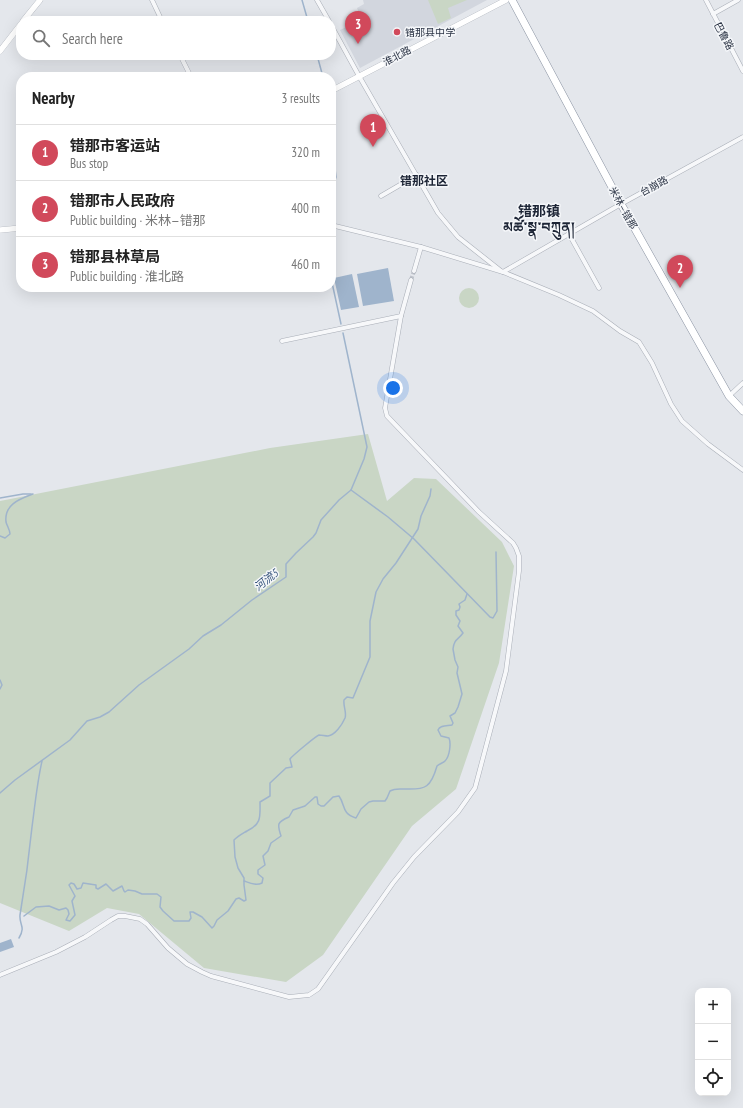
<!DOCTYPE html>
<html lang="en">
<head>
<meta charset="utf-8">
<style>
  :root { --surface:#fff; --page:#f2f2f2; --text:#222; --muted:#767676; --line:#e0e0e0; --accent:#d1495b }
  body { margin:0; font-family:"PT Sans Narrow","Noto Sans SC","Noto Serif Tibetan",sans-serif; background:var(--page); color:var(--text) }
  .controls { position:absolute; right:12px; bottom:12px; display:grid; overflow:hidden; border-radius:8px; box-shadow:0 4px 16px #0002 }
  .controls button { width:36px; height:36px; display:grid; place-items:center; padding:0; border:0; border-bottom:1px solid var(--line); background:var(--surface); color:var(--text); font:20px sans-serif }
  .you { position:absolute; left:393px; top:388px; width:14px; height:14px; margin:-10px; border:3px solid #fff; border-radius:50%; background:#1a73e8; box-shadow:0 0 0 6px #1a73e833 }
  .badge { display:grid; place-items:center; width:26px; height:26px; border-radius:50%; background:var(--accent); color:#fff; font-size:13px; font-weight:700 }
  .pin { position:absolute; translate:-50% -33px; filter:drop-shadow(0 1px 2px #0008) }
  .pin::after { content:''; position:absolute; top:21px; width:14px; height:12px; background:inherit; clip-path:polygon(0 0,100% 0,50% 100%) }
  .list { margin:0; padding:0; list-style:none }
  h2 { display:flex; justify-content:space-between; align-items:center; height:52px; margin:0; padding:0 16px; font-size:17px }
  h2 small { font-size:13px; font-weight:400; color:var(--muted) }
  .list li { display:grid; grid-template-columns:26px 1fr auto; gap:12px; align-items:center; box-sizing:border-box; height:56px; padding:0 16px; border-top:1px solid var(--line) }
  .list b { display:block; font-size:15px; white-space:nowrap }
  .list p { margin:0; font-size:13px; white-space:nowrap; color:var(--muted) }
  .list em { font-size:13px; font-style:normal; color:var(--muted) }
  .icon { flex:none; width:22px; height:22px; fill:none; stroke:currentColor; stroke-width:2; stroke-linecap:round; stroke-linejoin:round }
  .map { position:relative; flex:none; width:743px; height:1108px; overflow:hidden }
  .search { position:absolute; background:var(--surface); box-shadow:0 4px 16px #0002; left:16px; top:16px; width:320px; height:44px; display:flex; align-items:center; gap:10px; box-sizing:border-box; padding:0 14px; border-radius:16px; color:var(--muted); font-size:15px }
  .panel { position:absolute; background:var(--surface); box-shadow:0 4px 16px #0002; left:16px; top:72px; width:320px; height:220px; border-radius:16px }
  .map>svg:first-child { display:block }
</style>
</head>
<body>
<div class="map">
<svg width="743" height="1108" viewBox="0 0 743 1108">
  <rect width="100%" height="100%" fill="#e4e7ec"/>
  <path fill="#d2d6de" d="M363,0h124l-127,68 -20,-38 22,-10 -5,-12 7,-4z"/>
  <g fill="#c9d6c5">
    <path d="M428,0h39l-19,8 3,10 -13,6z"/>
    <circle cx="469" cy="298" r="10"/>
    <path d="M368,434l19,67 27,-23 22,1 66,63 12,24 -15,97 -43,126 -44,37 -89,129 -37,27 -82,-14 -65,-54 -32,-6 -38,23 -69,-28v-402l270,-53z"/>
  </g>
  <g fill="#9fb4cc">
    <path d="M388,268l6,33 -31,5 -6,-32z"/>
    <path d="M352,274l7,33 -18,3 -7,-32z"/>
    <path d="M11,939l3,8 -14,5v-9z"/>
  </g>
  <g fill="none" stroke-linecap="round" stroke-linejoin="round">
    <g stroke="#9fb4cc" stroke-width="1.5">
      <path d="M302,0l6,21"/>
      <path d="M317,55l6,22"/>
      <path d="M331,96l2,5 -2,9"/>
      <path d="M331,136l5,41 -5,16"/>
      <path d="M331,278l10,46"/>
      <path d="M351,490l37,27 26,22 76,78 3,1 4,-7 -1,-59"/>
      <path d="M0,498l23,-4h8"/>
      <path d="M0,536l5,2 5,-4c0,-4 -3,-8 -4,-12 -2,-18 14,-23 27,-28"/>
      <path d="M0,680l2,5 -2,4"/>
      <path d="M0,793l15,-13 55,-40 17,-19 13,-4 9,-5 30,-27 50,-36 14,-13 18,-11 31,-25 34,-23v-13l10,-11 17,-16 3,-4 5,-13 18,-20 12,-10 13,-31 3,-12 -24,-114"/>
      <path d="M244,881c6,2 12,5 18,2l1,-5 -5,-4v-4l7,-5 -2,-9 5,-5 3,-8 10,-7c-4,-12 -4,-14 8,-19l4,-7 12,-4 10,-9h2l1,7 3,2h3l9,-9 6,-1c7,10 2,17 17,22l5,-9 8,-7 4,-1h12l2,-3 3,-7c5,-3 9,-2 15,-2 21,1 26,-2 32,-23 2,-2 6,-3 8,-5 5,-5 6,-18 4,-23l-8,-2 -3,-6c2,-5 9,-4 14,-5l1,-2 -3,-7 5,-3 3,-6 4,-13 -5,-21 1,-6 -3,-7 -2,-11c1,-10 5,-9 10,-16l-5,-7 2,-5 -4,-6v-4l3,-1 1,-3 -1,-3 6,-4 2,-6"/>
      <path d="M24,916l12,-9 13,-1 10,4 7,-2 2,2 1,4 -3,6 4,1 5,-6 -3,-14 3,-5 -6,-11 2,-2 3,1 3,5 4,-1 2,-5 13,2v3l2,1 8,-5 7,7 9,-5 2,5 1,1 3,-2 7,1 7,3h15l4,3 -1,10 3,4 11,10h15l2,-3 -1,-6h3l9,5 10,11 2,-2 3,-6 11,-9 8,-12 3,-1 5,3 2,-1 -2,-15v-7l-6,-10 -3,-11 -1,-17c4,-4 8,-6 13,-9 15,-7 13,-15 13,-29l10,-6v-13l16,-15 6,-1 -2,-8c2,-3 26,-23 29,-24 3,0 6,1 9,1 7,-1 14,-11 17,-18 2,-5 -2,-12 -1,-18l3,-3 6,1 17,-41v-36l6,-29 7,-13 13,-16 22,-34 3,-13 9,-20 1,-7"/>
      <path d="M19,938c7,-12 0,-13 1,-23 5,-29 9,-58 12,-88 3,-22 5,-44 10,-66"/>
    </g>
    <path stroke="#bfc3cb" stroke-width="4" stroke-dasharray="4 2" stroke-linecap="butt" d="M411,280l3,-9"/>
    <g stroke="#a9aeb7" stroke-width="5">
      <g id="street">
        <path d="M152,0l10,21"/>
        <path d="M317,0l12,21"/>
        <path d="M706,0l37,71"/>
        <path d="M713,14l25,-14"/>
        <path d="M331,25l28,51 79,137 20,24 43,34"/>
        <path d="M180,55l11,22"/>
        <path d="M381,196l36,-21"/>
        <path d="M331,225l90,22 82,25 56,23 34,16 27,20 19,11 13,21 19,41 11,17 26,23 35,26"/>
        <path d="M569,234l30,54"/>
        <path d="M414,271l7,-24"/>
        <path d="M503,272l118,-68 122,-67"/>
        <path d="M282,341l119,-25 10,-36"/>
        <path d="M729,396l14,-13"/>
        <path d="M0,975l56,-23 29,-15 26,-17 7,-4h7l15,3 7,5 21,24 19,16 15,8 9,4 78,21 20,-2 9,-6 75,-106 21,-26 44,-45 17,-24 31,-117 13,-100v-15l-3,-8 -3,-5 -34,-31 -92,-96 -2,-8 16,-92"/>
      </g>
    </g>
    <g stroke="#a9aeb7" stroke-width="6">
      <g id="secondary">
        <path d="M23,21l17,-21"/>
        <path d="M0,51l21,-27"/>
        <path d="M331,91l175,-91"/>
        <path d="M0,230l21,-2"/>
      </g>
    </g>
    <g stroke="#8b94a3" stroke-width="8">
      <path id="highway" d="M512,0l109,204 108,192 14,15"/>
    </g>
    <use href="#street" stroke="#f7f8fa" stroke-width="4"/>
    <use href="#secondary" stroke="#fff" stroke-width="5.5"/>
    <use href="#highway" stroke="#fff" stroke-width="7"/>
  </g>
  <circle fill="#d1495b" stroke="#f4f6f9" stroke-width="1.5" cx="397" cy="32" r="4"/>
  <g text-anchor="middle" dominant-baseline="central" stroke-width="3" stroke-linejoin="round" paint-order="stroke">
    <g font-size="10" fill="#2b3445" stroke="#f4f6f9" text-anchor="start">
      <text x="405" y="32">错那县中学</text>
    </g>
    <g font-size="10" fill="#2b3445" stroke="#f4f6f9">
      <text transform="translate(724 36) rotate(62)">巴鲁路</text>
      <text transform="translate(397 56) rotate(-27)">淮北路</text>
      <text transform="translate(654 186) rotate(-29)">台崩路</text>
      <text transform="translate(623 208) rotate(61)">米林—错那</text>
    </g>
    <g font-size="11" font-style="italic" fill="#34527a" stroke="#f4f6f9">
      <text transform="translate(266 580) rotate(-39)">河流5</text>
    </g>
    <g font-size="12" font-weight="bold" fill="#1d2536" stroke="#f4f6f9">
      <text x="424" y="180">错那社区</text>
    </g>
    <g font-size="14" font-weight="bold" fill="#1d2536" stroke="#f4f6f9">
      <text x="539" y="211">错那镇<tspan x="539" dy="16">མཚོ་སྣ་བཀྲུན།</tspan></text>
    </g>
  </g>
</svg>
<div class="controls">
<button>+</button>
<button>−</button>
<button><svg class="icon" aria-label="locate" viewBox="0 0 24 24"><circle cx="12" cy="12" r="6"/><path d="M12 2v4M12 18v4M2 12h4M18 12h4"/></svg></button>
</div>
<div class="you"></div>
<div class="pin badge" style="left:373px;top:147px">1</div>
<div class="pin badge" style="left:680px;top:288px">2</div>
<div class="pin badge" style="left:358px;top:44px">3</div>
<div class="search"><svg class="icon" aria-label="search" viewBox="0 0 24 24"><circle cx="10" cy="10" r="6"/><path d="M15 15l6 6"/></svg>Search here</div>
<section class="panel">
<h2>Nearby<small>3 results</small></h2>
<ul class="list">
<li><span class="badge">1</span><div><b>错那市客运站</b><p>Bus stop</p></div><em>320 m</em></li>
<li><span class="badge">2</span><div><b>错那市人民政府</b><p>Public building · 米林—错那</p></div><em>400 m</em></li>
<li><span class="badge">3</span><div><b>错那县林草局</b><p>Public building · 淮北路</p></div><em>460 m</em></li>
</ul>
</section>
</div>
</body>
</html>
